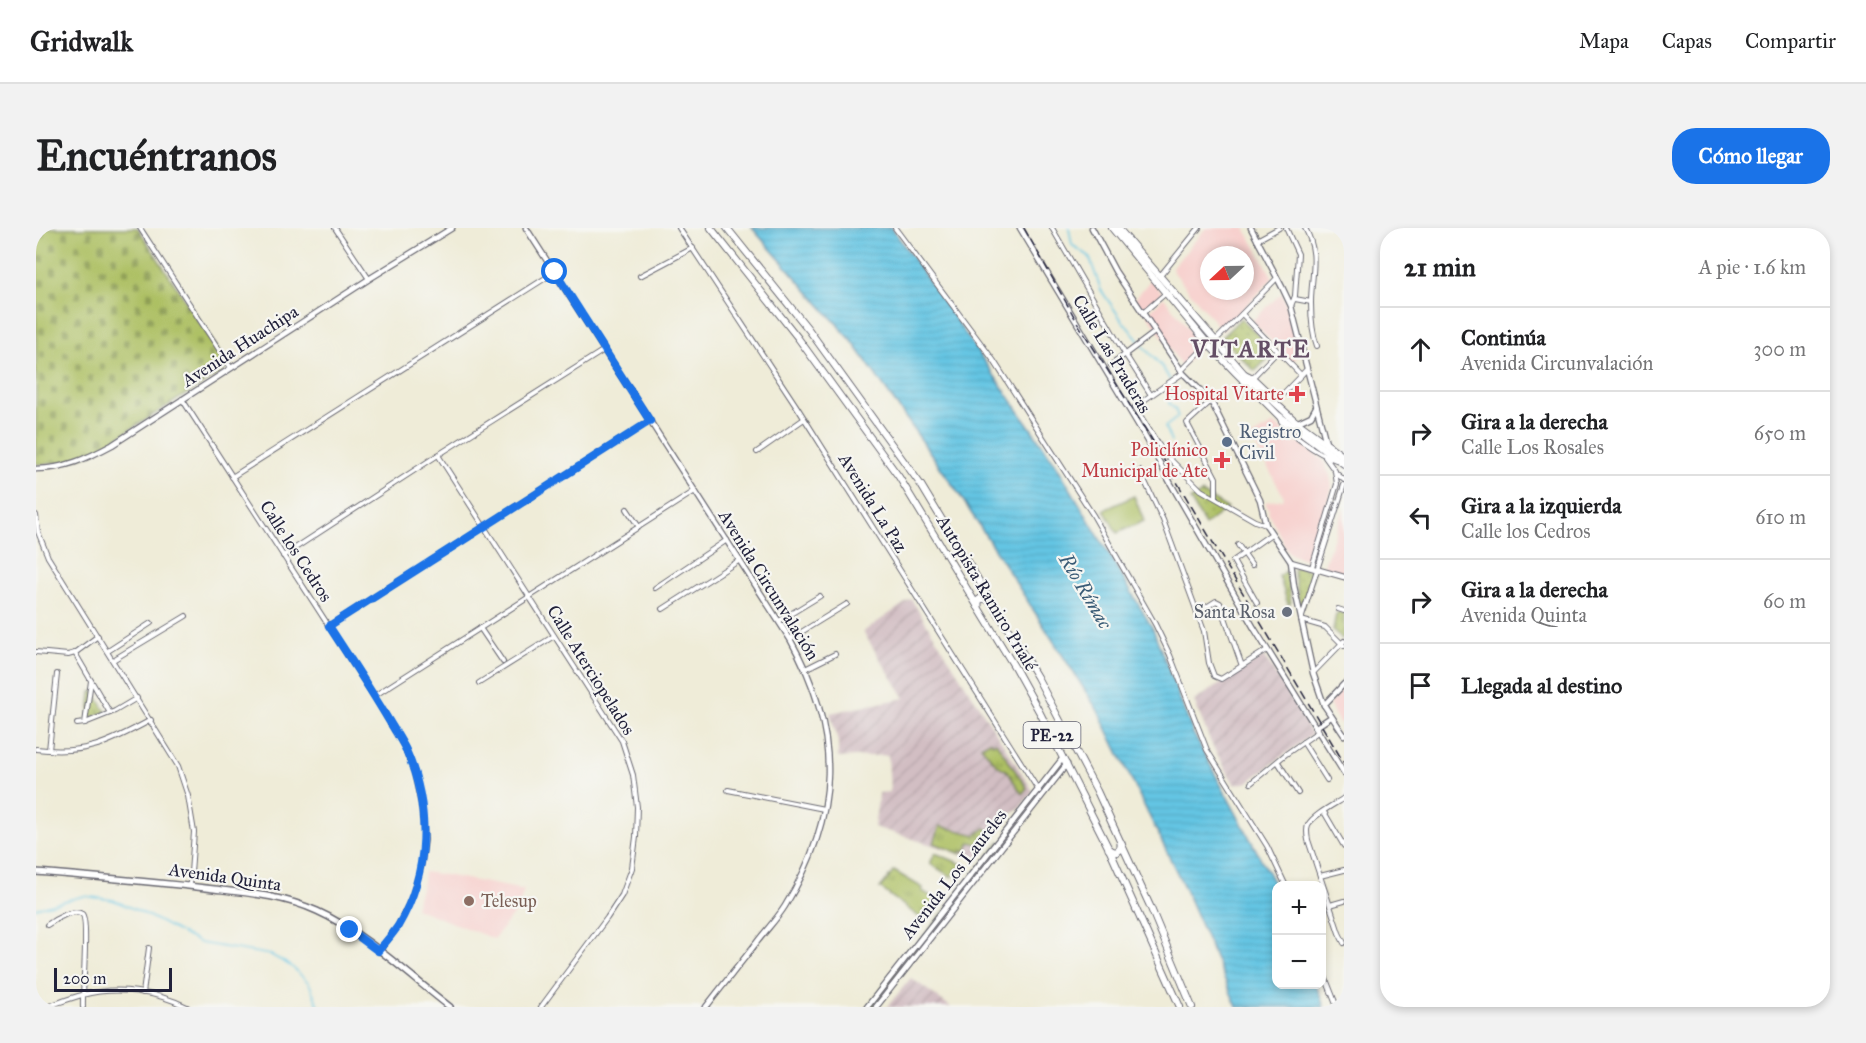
<!DOCTYPE html>
<html lang="es">
<head>
<meta charset="utf-8">
<style>
  :root { --surface:#fff; --page:#f2f2f2; --text:#202124; --muted:#757577; --line:#e0e0e0; --accent:#1a73e8 }
  body { margin:0; font-family:"IM FELL Great Primer",serif; background:var(--page); color:var(--text) }
  .controls { position:absolute; right:18px; bottom:18px; display:grid; overflow:hidden; border-radius:12px; box-shadow:0 3px 9px #0003 }
  .controls button { width:54px; height:54px; display:grid; place-items:center; padding:0; border:0; border-bottom:2px solid var(--line); background:var(--surface); color:var(--text); font:30px sans-serif }
  .compass { position:absolute; left:1164px; top:18px; width:54px; height:54px; border-radius:50%; background:var(--surface); box-shadow:0 3px 9px #0003; rotate:248deg }
  .scale { position:absolute; left:18px; bottom:15px; width:118px; box-sizing:border-box; padding-left:6px; border:3px solid #22223b; border-top:0; font-size:16px; line-height:21px; white-space:nowrap; color:#22223b; -webkit-text-stroke:4px #f6f6f2; paint-order:stroke }
  .stop { position:absolute; width:18px; height:18px; margin:-14px; border:4px solid #1a73e8; border-radius:50%; background:#fff }
  .stop.end { background:#1a73e8; border-color:#fff; box-shadow:0 2px 6px #0008 }
  .list { margin:0; padding:0; list-style:none }
  h2 { display:flex; justify-content:space-between; align-items:center; height:78px; margin:0; padding:0 24px; font-size:26px }
  h2 small { font-size:20px; font-weight:400; color:var(--muted) }
  .list li { display:grid; grid-template-columns:39px 1fr auto; gap:18px; align-items:center; box-sizing:border-box; height:84px; padding:0 24px; border-top:2px solid var(--line) }
  .list b { display:block; font-size:22px; white-space:nowrap }
  .list p { margin:0; font-size:20px; white-space:nowrap; color:var(--muted) }
  .list em { font-size:20px; font-style:normal; color:var(--muted) }
  .icon { flex:none; width:33px; height:33px; fill:none; stroke:currentColor; stroke-width:2; stroke-linecap:round; stroke-linejoin:round }
  .map { position:relative; flex:none; width:1308px; height:779px; overflow:hidden; border-radius:24px }
  header { display:flex; align-items:center; gap:36px; box-sizing:border-box; height:84px; padding:0 30px; background:var(--surface); border-bottom:2px solid var(--line) }
  header strong { font-size:28px }
  nav { display:flex; gap:33px; margin-inline-start:auto; font-size:21px }
  .intro { display:flex; align-items:center; justify-content:space-between; box-sizing:border-box; height:144px; padding:0 36px }
  h1 { margin:0; font-size:42px }
  .button { padding:15px 27px; border-radius:24px; background:var(--accent); color:#fff; font-size:21px; font-weight:700 }
  main { display:flex; gap:36px; padding:0 36px }
  aside { flex:1; background:var(--surface); border-radius:24px; box-shadow:0 3px 9px #0003 }
  .map>svg:first-child { display:block }
</style>
</head>
<body>
<header>
<strong>Gridwalk</strong>
<nav><a>Mapa</a><a>Capas</a><a>Compartir</a></nav>
</header>
<div class="intro"><h1>Encuéntranos</h1><a class="button">Cómo llegar</a></div>
<main>
<div class="map">
<svg width="1308" height="779" viewBox="0 0 1308 779">
  <defs>
    <pattern id="industrial-furrows" width="10" height="10" patternUnits="userSpaceOnUse" patternTransform="scale(1.5)"><rect width="10" height="10" fill="#d2bec3"/><path d="M-1 1l2-2M0 10L10 0M9 11l2-2" fill="none" stroke="#b4a3a8"/></pattern>
    <pattern id="grass-tufts" width="24" height="20" patternUnits="userSpaceOnUse" patternTransform="scale(1.5)"><rect width="24" height="20" fill="#adc064"/><path d="M3 7l-1-3M5 7V3M7 7l1-3M15 17l-1-3M17 17v-4M19 17l1-3" fill="none" stroke="#8c9c54"/></pattern>
    <pattern id="cemetery-stones" width="16" height="16" patternUnits="userSpaceOnUse" patternTransform="scale(1.5)"><rect width="16" height="16" fill="#adc064"/><path d="M2 7V4a2 2 0 0 1 4 0v3zM10 15v-3a2 2 0 0 1 4 0v3z" fill="#8c9c54"/></pattern>
    <pattern id="park-dots" width="8" height="8" patternUnits="userSpaceOnUse" patternTransform="scale(1.5)"><rect width="8" height="8" fill="#adc064"/><path d="M2 2h.1M6 6h.1" fill="none" stroke="#8c9c54" stroke-width="1.8" stroke-linecap="round"/></pattern>
    <pattern id="water-rules" width="6" height="5" patternUnits="userSpaceOnUse" patternTransform="scale(1.5)"><rect width="6" height="5" fill="#64c5e3"/><path d="M0 2.5h6" fill="none" stroke="#56a9c4"/></pattern>
  </defs>
  <rect width="100%" height="100%" fill="#f6f6f2"/>
  <filter id="ink" filterUnits="userSpaceOnUse"><feTurbulence type="fractalNoise" baseFrequency=".0167" numOctaves="2"/><feDisplacementMap in="SourceGraphic" scale="12" xChannelSelector="R" yChannelSelector="G"/><feConvolveMatrix kernelMatrix="1 2 1 2 8 2 1 2 1" color-interpolation-filters="sRGB"/></filter>
  <filter id="wash" filterUnits="userSpaceOnUse"><feTurbulence type="fractalNoise" baseFrequency=".008" numOctaves="4" result="noise"/><feDisplacementMap in="SourceGraphic" scale="24" xChannelSelector="R" yChannelSelector="G"/><feGaussianBlur stdDeviation="1.35" result="paint"/><feColorMatrix in="noise" values="0 0 0 0 0 0 0 0 0 0 0 0 0 0 0 0 0 1.4 0 .05"/><feComposite in="paint" operator="in"/></filter>
  <g filter="url(#wash)">
    <rect width="100%" height="100%" fill="#efecd8"/>
    <g fill="#f7d0cd" fill-rule="evenodd">
      <path d="M1170,0h39l28,50 -51,53 -49,-60 -1,-3zM1173,27h36v36h-36z"/>
      <path d="M1115,51l11,14 -19,17 -8,-11z"/>
      <path d="M1246,65l8,24 8,39 -6,6 -40,-41z"/>
      <path d="M1128,69l38,50 -20,20 -35,-53z"/>
      <path d="M1238,196l20,15 1,5 6,-1 22,17 7,16 2,11 -9,30 -6,3 -1,4 3,7 -9,30 -17,-6 -5,-3 -20,-40 1,-2 -4,-8 18,-3 1,-2 -33,-60z"/>
      <path d="M1308,281v65l-21,-6z"/>
      <path d="M1308,460v34l-5,1 -10,-19z"/>
      <path d="M388,644l21,3 79,15 -6,18 -24,31 -79,-31 8,-26z"/>
    </g>
    <g fill="url(#industrial-furrows)">
      <path d="M875,371l122,192 -13,17 -6,3 -9,10 -4,1 -4,6v4l-20,27 -103,-32 5,-34 11,-1 -2,-37 -50,3v-16l-8,-29 75,-15 -42,-66z"/>
      <path d="M1227,429l5,5 44,72 -64,48 -13,3 -23,-40 -18,-44z"/>
      <path d="M875,750l40,29h-64z"/>
    </g>
    <g fill="url(#grass-tufts)" stroke="#687150" stroke-width="1.5">
      <path d="M954,513l3,3 3,-2 31,46 -5,6 -15,-23 -10,-6 -16,-19z"/>
      <path d="M904,598l36,9 9,-7 6,4 -8,13 -13,-3 -4,9h-4l-1,3 -27,-11z"/>
      <path d="M964,613l1,2 -128,164h-6z"/>
      <path d="M899,625l29,12 -4,4 -3,-1 -5,9 -22,-13z"/>
      <path d="M858,643l29,17 -1,3 14,8 -14,20 -42,-31z"/>
    </g>
    <path fill="url(#cemetery-stones)" stroke="#687150" stroke-width="1.5" d="M0,0h102l89,136 -1,5 -133,84c-19,8 -36,12 -57,11z"/>
    <g fill="url(#park-dots)" stroke="#687150" stroke-width="1.5">
      <path d="M1205,90l34,34 -20,19 -34,-33z"/>
      <path d="M1166,265l25,15 -22,17 -15,-25z"/>
      <path d="M1260,339l17,4 1,2 -10,33h-4l-7,-36z"/>
      <path d="M1249,343l2,2 4,29 -1,2h-2l-9,-28z"/>
      <path d="M1303,384l5,1v24l-2,2 -9,-9 3,-16z"/>
      <path d="M58,463l12,21 -17,7 2,-27z"/>
    </g>
    <path fill="#adc064" stroke="#687150" stroke-width="1.5" d="M1098,268l10,25 -27,12 -13,-23z"/>
    <path fill="url(#water-rules)" stroke="#43748f" stroke-width="1.5" d="M716,0h140l165,238 96,163 40,104 83,154v97l40,1 8,22h-87l-53,-120 -87,-178 -138,-215 -107,-153z"/>
    <g fill="none" stroke-linecap="round" stroke-linejoin="round">
      <g stroke="#64c5e3" stroke-width="1.5">
        <path d="M1033,0l3,17 17,11 12,34 20,29 18,22"/>
        <path d="M1106,117l21,23 7,12"/>
        <path d="M1135,214l-6,-15 13,-10 -3,-8 -6,-5 2,-19"/>
        <path d="M0,680l48,-12 29,4 28,12 59,31 71,12 20,11 18,17 10,24"/>
      </g>
    </g>
  </g>
  <g filter="url(#ink)">
    <g fill="none" stroke-linecap="round" stroke-linejoin="round">
      <g stroke="#6a6972" stroke-width="6">
        <g id="minor">
          <path d="M104,0l91,140"/>
          <path d="M299,0l34,51"/>
          <path d="M643,0l118,179 242,384"/>
          <path d="M859,0l99,133 99,154 62,109 15,31 37,95 60,96 19,40"/>
          <path d="M1016,0l73,126 26,41"/>
          <path d="M1250,0l12,26 -3,42 -4,10"/>
          <path d="M1269,0c15,27 6,46 6,75 0,14 1,30 6,43"/>
          <path d="M1221,12l22,-12"/>
          <path d="M604,48l53,-28"/>
          <path d="M1124,48l39,-48"/>
          <path d="M1259,71l16,3"/>
          <path d="M1108,84l22,-19"/>
          <path d="M1206,86l59,61"/>
          <path d="M1179,113l62,-63"/>
          <path d="M1075,137l44,-33"/>
          <path d="M1145,143l27,-27"/>
          <path d="M1147,145l-46,32 -2,2 23,37 11,14 32,32 54,31 11,4"/>
          <path d="M1209,145l8,4 23,22"/>
          <path d="M1217,149l25,-26"/>
          <path d="M146,171l192,297 31,52 9,24 7,32 4,36 -4,27 -10,32 -13,27 -19,25"/>
          <path d="M1241,172l29,-30"/>
          <path d="M1175,173l-24,22 29,55v20"/>
          <path d="M1243,189c7,17 40,37 57,43"/>
          <path d="M721,224l47,-33"/>
          <path d="M402,227l184,286 11,34 4,32 -1,30 -4,31 -10,27 -15,23 -66,89"/>
          <path d="M1104,243l23,49 41,111 5,32 5,13 7,3 46,-29"/>
          <path d="M1300,245l8,7"/>
          <path d="M196,249l323,-205"/>
          <path d="M1308,257l-43,135 24,7 19,19"/>
          <path d="M591,281l12,18"/>
          <path d="M0,287l2,17 10,25 130,209 10,30 6,36 -4,54"/>
          <path d="M1202,317l14,20"/>
          <path d="M247,328l155,-101 166,-105"/>
          <path d="M1276,339l25,-83 -2,-13 -10,-14"/>
          <path d="M619,360l72,-48"/>
          <path d="M1221,375l-24,-42 38,-27"/>
          <path d="M627,381l77,-49"/>
          <path d="M1302,381l6,2"/>
          <path d="M1161,385l19,-12 4,2 22,63"/>
          <path d="M743,393l41,-25"/>
          <path d="M293,398l321,-205"/>
          <path d="M444,400l23,34"/>
          <path d="M754,411l57,-35"/>
          <path d="M72,423l43,-28"/>
          <path d="M0,424l32,3 7,-2 23,-17"/>
          <path d="M39,425l35,60"/>
          <path d="M77,432l73,-44"/>
          <path d="M769,441l30,-15"/>
          <path d="M1277,445l31,-32"/>
          <path d="M443,455l75,-47"/>
          <path d="M338,468l321,-205"/>
          <path d="M49,495l30,-12 22,-13"/>
          <path d="M41,496l8,-1 6,-42"/>
          <path d="M1267,514l24,38"/>
          <path d="M0,521c49,6 73,-6 115,-29"/>
          <path d="M13,522l8,-76"/>
          <path d="M1242,534l20,31"/>
          <path d="M1215,555l35,-29 33,-23"/>
          <path d="M692,562l96,19"/>
          <path d="M1308,570c-9,6 -31,17 -36,27 -2,5 -1,10 0,15l31,93 5,10"/>
          <path d="M1288,584l20,34"/>
          <path d="M1284,648l24,-6"/>
          <path d="M1294,677l14,-4"/>
          <path d="M11,697c7,-5 26,-17 35,-11 7,5 0,79 1,93"/>
          <path d="M1286,741l15,38"/>
          <path d="M107,765l6,-45"/>
          <path d="M10,779c12,-4 24,-9 36,-12 34,-9 74,-4 105,12"/>
        </g>
      </g>
      <g stroke="#6a6972" stroke-width="7">
        <g id="tertiary">
          <path d="M490,0l264,411c52,93 51,176 -5,267 -8,13 -19,24 -28,36 -17,22 -34,43 -51,65"/>
          <path d="M984,0l128,213 23,43 83,144 90,145"/>
          <path d="M1056,0l23,43 68,102 28,28 49,99 6,25 25,37 53,15"/>
          <path d="M1215,0l31,59 9,19 35,137"/>
          <path d="M1262,194l13,-6 5,-9"/>
          <path d="M0,241c28,0 52,-11 76,-24l257,-166 83,-51"/>
          <path d="M1255,334l3,24 19,87 11,32 20,30"/>
          <path d="M1288,477l20,-21"/>
          <path d="M1280,499l15,-10"/>
          <path d="M831,779l196,-249"/>
          <path d="M840,779l191,-243"/>
        </g>
      </g>
      <g stroke="#6a6972" stroke-width="8">
        <path id="secondary" d="M0,644c59,5 119,10 178,17 35,4 70,7 103,22 45,20 93,65 133,96"/>
      </g>
      <g stroke="#6a6972" stroke-width="8">
        <g id="primary">
          <path d="M1076,0l96,116 27,28 43,43 66,49"/>
          <path d="M1082,0l130,150 46,42 50,37"/>
        </g>
      </g>
      <g stroke="#6a6972" stroke-width="8">
        <g id="trunk">
          <path d="M675,0l87,110 101,139 116,191 25,45 69,136 71,158"/>
          <path d="M691,0l82,102 112,155 116,192 60,114 53,115 42,101"/>
        </g>
      </g>
      <g stroke="#6a6972" stroke-width="9">
        <g id="motorway">
          <path d="M942,378v-5l4,-3 8,2"/>
          <path d="M1073,621c6,6 13,2 12,-6"/>
        </g>
      </g>
      <use href="#minor" stroke="#fff" stroke-width="4"/>
      <use href="#tertiary" stroke="#fff" stroke-width="4.5"/>
      <use href="#secondary" stroke="#fff" stroke-width="5"/>
      <use href="#primary" stroke="#fff" stroke-width="6"/>
      <use href="#trunk" stroke="#fff" stroke-width="6"/>
      <use href="#motorway" stroke="#fff" stroke-width="7"/>
      <path stroke="#22223b" stroke-width="1.5" stroke-dasharray="9 4.5" stroke-linecap="butt" d="M988,0l56,99 69,108 195,328"/>
    </g>
  </g>
  <g fill="none" stroke-linecap="round" stroke-linejoin="round" filter="url(#ink)">
    <path stroke="#1a73e8" stroke-width="8" d="M314,702l28,21c7,-8 14,-16 20,-25 32,-54 33,-119 8,-176 -6,-12 -14,-24 -21,-36 -18,-30 -37,-59 -56,-88l321,-205 -95,-149"/>
  </g>
  <g fill="#e0444e" stroke="#f6f6f2" stroke-width="2">
    <path d="M1258 157h6v6h6v6h-6v6h-6v-6h-6v-6h6z"/>
    <path d="M1183 223h6v6h6v6h-6v6h-6v-6h-6v-6h6z"/>
  </g>
  <circle fill="#5c6f8a" stroke="#f6f6f2" stroke-width="2" cx="1191" cy="214" r="6"/>
  <circle fill="#6b7280" stroke="#f6f6f2" stroke-width="2" cx="1251" cy="384" r="6"/>
  <circle fill="#8d6e63" stroke="#f6f6f2" stroke-width="2" cx="433" cy="673" r="6"/>
  <g text-anchor="middle" dominant-baseline="central" stroke-width="4.5" stroke-linejoin="round" paint-order="stroke">
    <rect fill="#f6f6f2" stroke="#626272" stroke-width="1.5" x="987.5" y="494" width="57" height="26" rx="4.5"/>
    <g font-size="16" font-weight="bold" fill="#22223b">
      <text x="1016" y="507">PE-22</text>
    </g>
    <g font-size="18" fill="#22223b" stroke="#f6f6f2">
      <text transform="translate(204 118) rotate(-33)">Avenida Huachipa</text>
      <text transform="translate(1076 126) rotate(59)">Calle Las Praderas</text>
      <text transform="translate(837 275) rotate(58)">Avenida La Paz</text>
      <text transform="translate(260 323) rotate(57)">Calle los Cedros</text>
      <text transform="translate(733 357) rotate(58)">Avenida Circunvalación</text>
      <text transform="translate(951 365) rotate(59)">Autopista Ramiro Prialé</text>
      <text transform="translate(555 442) rotate(58)">Calle Aterciopelados</text>
      <text transform="translate(918 646) rotate(-52)">Avenida Los Laureles</text>
      <text transform="translate(189 649) rotate(8)">Avenida Quinta</text>
    </g>
    <g font-size="18" fill="#be3a42" stroke="#f6f6f2" text-anchor="end">
      <text x="1248" y="166">Hospital Vitarte</text>
      <text x="1172" y="222">Policlínico<tspan x="1172" dy="21">Municipal de Ate</tspan></text>
    </g>
    <g font-size="18" fill="#4e5e75" stroke="#f6f6f2" text-anchor="start">
      <text x="1203" y="204">Registro<tspan x="1203" dy="21">Civil</tspan></text>
    </g>
    <g font-size="18" fill="#5b616d" stroke="#f6f6f2" text-anchor="end">
      <text x="1239" y="384">Santa Rosa</text>
    </g>
    <g font-size="18" fill="#785e54" stroke="#f6f6f2" text-anchor="start">
      <text x="445" y="673">Telesup</text>
    </g>
    <g font-size="20" font-style="italic" fill="#395b76" stroke="#f6f6f2">
      <text transform="translate(1050 363) rotate(59)">Río Rímac</text>
    </g>
    <g font-size="24" font-weight="bold" letter-spacing="1.5" fill="#644e65" stroke="#f6f6f2">
      <text x="1215" y="121">VITARTE</text>
    </g>
  </g>
</svg>
<div class="controls">
<button>+</button>
<button>−</button>
</div>
<svg class="compass" viewBox="-18 -18 36 36"><path d="M0-13l5 13h-10z" fill="#e53935"/><path d="M0 13l5-13h-10z" fill="#757577"/></svg>
<div class="scale">200 m</div>
<div class="stop" style="left:519px;top:44px"></div>
<div class="stop end" style="left:314px;top:702px"></div>
</div>
<aside>
<h2>21 min<small>A pie · 1.6 km</small></h2>
<ul class="list">
<li><svg class="icon" aria-label="ahead" viewBox="0 0 24 24"><path d="M12 20V5M6 11l6-6 6 6"/></svg><div><b>Continúa</b><p>Avenida Circunvalación</p></div><em>300 m</em></li>
<li><svg class="icon" aria-label="right" viewBox="0 0 24 24"><path d="M7 20v-9h11M14 6l5 5-5 5"/></svg><div><b>Gira a la derecha</b><p>Calle Los Rosales</p></div><em>650 m</em></li>
<li><svg class="icon" aria-label="left" viewBox="0 0 24 24"><path d="M17 20v-9H6M10 6l-5 5 5 5"/></svg><div><b>Gira a la izquierda</b><p>Calle los Cedros</p></div><em>610 m</em></li>
<li><svg class="icon" aria-label="right" viewBox="0 0 24 24"><path d="M7 20v-9h11M14 6l5 5-5 5"/></svg><div><b>Gira a la derecha</b><p>Avenida Quinta</p></div><em>60 m</em></li>
<li><svg class="icon" aria-label="arrive" viewBox="0 0 24 24"><path d="M6 21V4h12l-3 4 3 4H6"/></svg><div><b>Llegada al destino</b></div></li>
</ul>
</aside>
</main>
</body>
</html>
